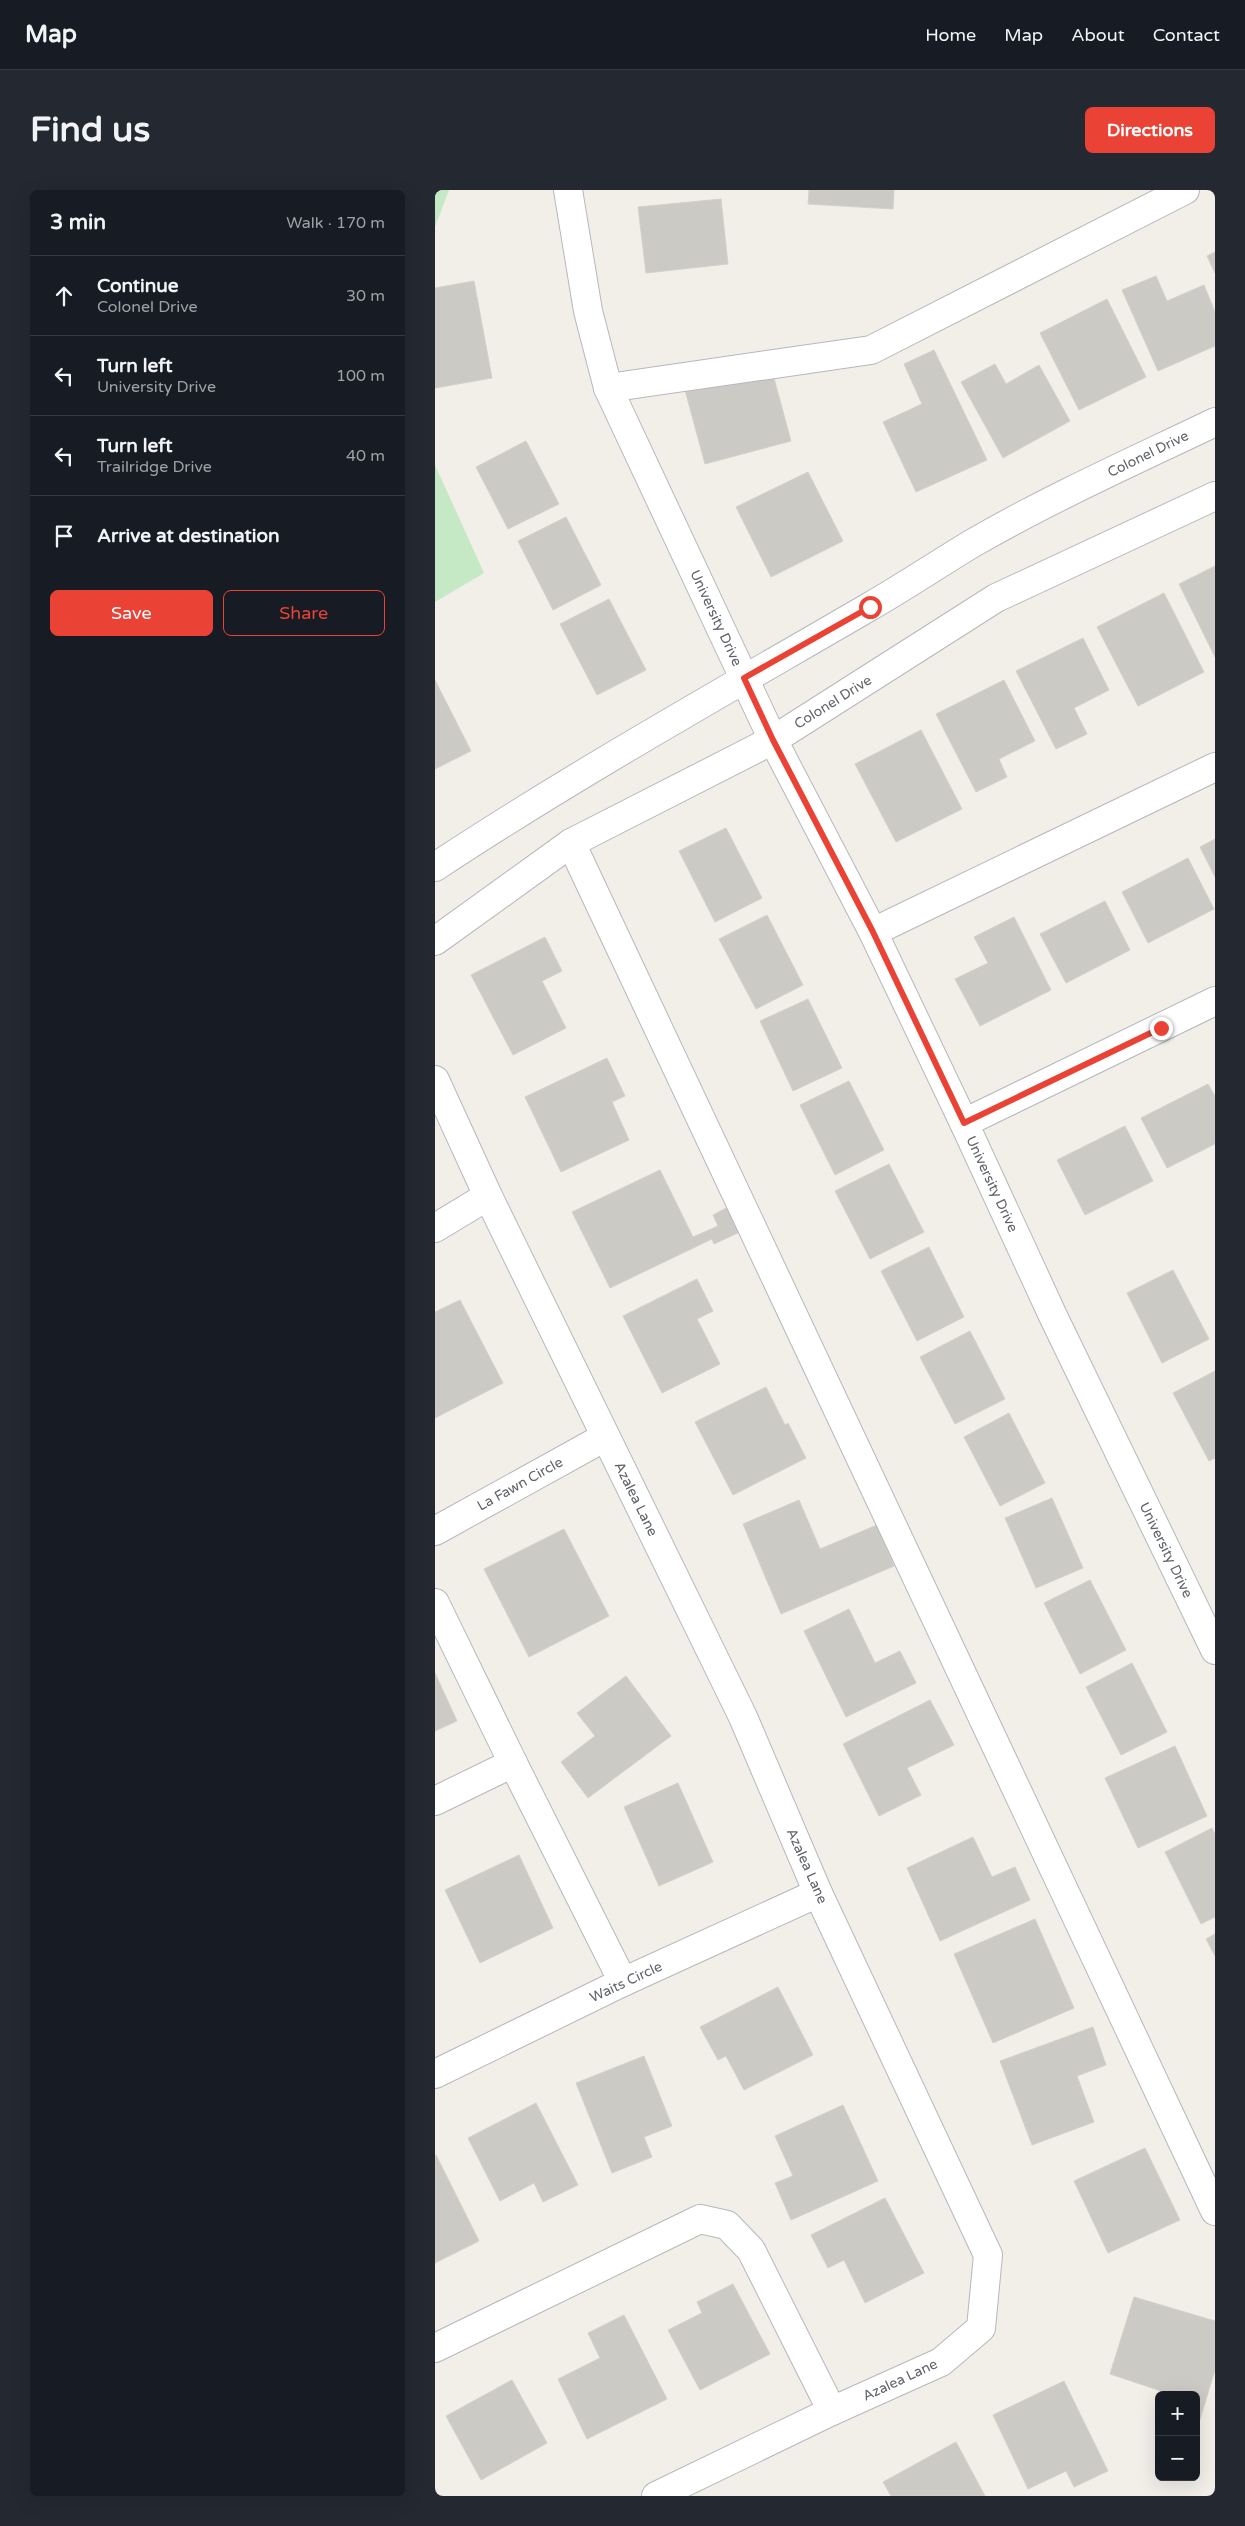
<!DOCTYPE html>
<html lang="en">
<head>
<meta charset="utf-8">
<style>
  :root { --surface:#171b24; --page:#242831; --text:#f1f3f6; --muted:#9ea1a6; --line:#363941; --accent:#ea4335 }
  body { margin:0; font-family:"Varela Round",sans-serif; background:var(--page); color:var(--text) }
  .controls { position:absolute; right:15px; bottom:15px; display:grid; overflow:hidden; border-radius:8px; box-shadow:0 5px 20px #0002 }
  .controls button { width:45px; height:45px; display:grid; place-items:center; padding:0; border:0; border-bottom:1px solid var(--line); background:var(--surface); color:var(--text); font:25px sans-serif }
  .stop { position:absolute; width:15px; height:15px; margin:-11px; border:4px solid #ea4335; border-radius:50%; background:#fff }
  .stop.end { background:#ea4335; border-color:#fff; box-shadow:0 1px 5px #0008 }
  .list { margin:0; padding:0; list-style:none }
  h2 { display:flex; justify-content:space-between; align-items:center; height:65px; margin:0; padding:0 20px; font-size:21px }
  h2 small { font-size:16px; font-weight:400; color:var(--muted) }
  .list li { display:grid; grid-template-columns:32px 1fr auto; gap:15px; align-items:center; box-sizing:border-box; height:80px; padding:0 20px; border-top:1px solid var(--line) }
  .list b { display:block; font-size:19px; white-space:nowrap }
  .list p { margin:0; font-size:16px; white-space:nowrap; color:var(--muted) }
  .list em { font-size:16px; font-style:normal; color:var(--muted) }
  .actions { display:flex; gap:10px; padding:15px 20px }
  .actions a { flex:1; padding:11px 0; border:1px solid var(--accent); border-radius:8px; text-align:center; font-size:18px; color:var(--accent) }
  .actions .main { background:var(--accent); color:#fff }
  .icon { flex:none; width:28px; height:28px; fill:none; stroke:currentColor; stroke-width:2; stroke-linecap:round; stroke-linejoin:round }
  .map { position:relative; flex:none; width:780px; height:2306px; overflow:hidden; border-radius:8px }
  header { display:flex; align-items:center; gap:30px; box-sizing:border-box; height:70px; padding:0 25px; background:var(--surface); border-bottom:1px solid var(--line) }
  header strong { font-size:24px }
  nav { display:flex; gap:28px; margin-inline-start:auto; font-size:18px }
  .intro { display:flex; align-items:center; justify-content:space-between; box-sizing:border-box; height:120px; padding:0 30px }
  h1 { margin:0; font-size:35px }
  .button { padding:12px 22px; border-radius:8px; background:var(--accent); color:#fff; font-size:18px; font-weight:700 }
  main { display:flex; gap:30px; padding:0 30px }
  aside { flex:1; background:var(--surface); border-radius:8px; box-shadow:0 5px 20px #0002 }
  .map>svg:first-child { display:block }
</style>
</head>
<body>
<header>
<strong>Map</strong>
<nav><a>Home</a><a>Map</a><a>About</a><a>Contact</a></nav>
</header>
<div class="intro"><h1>Find us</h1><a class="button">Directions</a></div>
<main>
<aside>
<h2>3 min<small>Walk · 170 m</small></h2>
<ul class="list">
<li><svg class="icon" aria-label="ahead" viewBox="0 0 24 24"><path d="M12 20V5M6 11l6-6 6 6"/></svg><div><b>Continue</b><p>Colonel Drive</p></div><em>30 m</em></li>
<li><svg class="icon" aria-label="left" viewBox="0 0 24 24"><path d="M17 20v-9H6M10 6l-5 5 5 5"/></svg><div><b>Turn left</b><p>University Drive</p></div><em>100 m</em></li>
<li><svg class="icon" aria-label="left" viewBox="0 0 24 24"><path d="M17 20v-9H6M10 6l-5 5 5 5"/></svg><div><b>Turn left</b><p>Trailridge Drive</p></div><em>40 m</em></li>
<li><svg class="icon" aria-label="arrive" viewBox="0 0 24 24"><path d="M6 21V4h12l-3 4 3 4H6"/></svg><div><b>Arrive at destination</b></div></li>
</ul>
<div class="actions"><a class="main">Save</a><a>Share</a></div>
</aside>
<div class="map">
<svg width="780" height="2306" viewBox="0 0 780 2306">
  <rect width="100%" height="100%" fill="#f1efe8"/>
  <g fill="#c5e8c5">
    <path d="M0,0h14l-14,37z"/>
    <path d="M0,275l49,108 -49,29z"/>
  </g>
  <g fill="#cccac5" stroke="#d6d1c6">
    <path d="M374,0h85l-1,19 -85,-5z"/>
    <path d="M286,9l7,65 -82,9 -8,-66z"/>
    <path d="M780,62v21l-8,-17z"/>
    <path d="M721,86l11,25 37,-16 11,27v34l-57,25 -36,-81z"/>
    <path d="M39,91l18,97 -57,10v-100z"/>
    <path d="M672,109l39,78 -67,33 -39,-77z"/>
    <path d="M499,160l53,110 -71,32 -33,-70 39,-18 -18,-40z"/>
    <path d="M560,174l11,20 33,-19 31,56 -67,37 -42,-76z"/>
    <path d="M336,177l20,74 -86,23 -20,-74z"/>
    <path d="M91,251l33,63 -51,25 -32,-62z"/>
    <path d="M373,282l35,69 -72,36 -35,-70z"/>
    <path d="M131,327l35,68 -48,25 -35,-69z"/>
    <path d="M780,376v91l-36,-73z"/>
    <path d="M729,403l40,79 -66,34 -41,-79z"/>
    <path d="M174,409l37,71 -49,25 -37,-71z"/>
    <path d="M648,448l26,52 -35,18 13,26 -31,15 -40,-78z"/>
    <path d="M0,490l36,71 -36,18z"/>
    <path d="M569,490l31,61 -36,18 8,18 -31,15 -40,-78z"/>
    <path d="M486,540l41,79 -66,33 -41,-78z"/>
    <path d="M291,638l36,70 -47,24 -36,-71z"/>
    <path d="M780,649v38l-15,-30z"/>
    <path d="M753,668l26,51 -66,34 -26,-51z"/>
    <path d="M670,711l25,49 -64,33 -26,-49z"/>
    <path d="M332,725l36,70 -47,24 -37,-70z"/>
    <path d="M579,727l37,73 -71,36 -25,-47 33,-16 -14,-26z"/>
    <path d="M110,747l17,34 -20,10 24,47 -53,27 -42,-80z"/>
    <path d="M373,809l34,69 -49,23 -33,-70z"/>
    <path d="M172,868l18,38 -13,6 17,38 -68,32 -36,-75z"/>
    <path d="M414,891l35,69 -49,25 -35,-70z"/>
    <path d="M773,894l7,12v48l-48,24 -26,-50z"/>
    <path d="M690,936l28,55 -68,34 -28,-55z"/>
    <path d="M454,974l35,68 -54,27 -35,-68z"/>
    <path d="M225,980l33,67 25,-11 -5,-11 17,-9 12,25 -28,13 -2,-5 -102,49 -38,-76z"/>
    <path d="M494,1057l35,70 -47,24 -36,-70z"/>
    <path d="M738,1080l36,69 -47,24 -35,-70z"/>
    <path d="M262,1089l16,32 -16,8 23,45 -58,29 -39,-77z"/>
    <path d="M25,1110l43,83 -68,35v-106z"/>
    <path d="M535,1141l35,68 -50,25 -35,-67z"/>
    <path d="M780,1181v87l-6,3 -36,-68z"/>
    <path d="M331,1197l19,38 3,-2 18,35 -73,37 -38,-73z"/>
    <path d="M574,1223l36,70 -45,23 -36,-69z"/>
    <path d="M617,1308l31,70 -47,20 -31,-70z"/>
    <path d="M364,1310l21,49 57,-24 17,41 -113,48 -38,-90z"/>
    <path d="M129,1339l45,87 -80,41 -45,-88z"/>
    <path d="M655,1390l36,70 -46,24 -36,-71z"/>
    <path d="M414,1419l26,54 25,-12 16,32 -70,34 -42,-86z"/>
    <path d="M697,1473l35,69 -46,23 -35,-68z"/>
    <path d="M0,1483l22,48 -22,10z"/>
    <path d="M191,1486l45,60 -83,62 -27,-36 34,-26 -18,-23z"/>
    <path d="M495,1510l24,45 -47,23 14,27 -42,21 -36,-72z"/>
    <path d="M740,1556l32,70 -69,32 -33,-70z"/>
    <path d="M243,1593l35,79 -54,24 -35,-79z"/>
    <path d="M777,1638l3,6v83l-14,7 -36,-72z"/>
    <path d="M538,1647l19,40 23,-10 15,33 -90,41 -33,-73z"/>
    <path d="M84,1665l34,73 -73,35 -35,-73z"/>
    <path d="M600,1729l39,89 -81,35 -39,-89z"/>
    <path d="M780,1744v22l-9,-17z"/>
    <path d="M343,1797l35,68 -69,35 -18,-34 -8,4 -18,-33z"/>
    <path d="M658,1837l13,38 -29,11 17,46 -62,23 -32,-84z"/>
    <path d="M209,1866l28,70 -28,11 8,20 -40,16 -36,-90z"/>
    <path d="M101,1913l42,82 -35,17 -9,-19 -34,18 -32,-63z"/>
    <path d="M408,1915l35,76 -87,39 -16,-37 18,-7 -18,-40z"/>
    <path d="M710,1958l35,72 -72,33 -34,-72z"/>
    <path d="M1,1965l43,86 -44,22v-107z"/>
    <path d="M450,2008l39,75 -59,30 -21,-43 -16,8 -17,-33z"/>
    <path d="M298,2094l37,70 -70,36 -32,-60 34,-17 -5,-11z"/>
    <path d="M699,2107l81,24v49l-18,59 -1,-34h-23l-63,-21z"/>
    <path d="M189,2125l43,84 -80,40 -29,-60 42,-21 -12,-25z"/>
    <path d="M77,2190l35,63 -66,37 -35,-64z"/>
    <path d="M629,2191l44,90 -34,16 -8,-16 -38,18 -35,-74z"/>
    <path d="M521,2252l29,54h-94l-8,-14z"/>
  </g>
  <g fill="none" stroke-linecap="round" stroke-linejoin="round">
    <g stroke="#b5b8bc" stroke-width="30">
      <g id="minor">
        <path d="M133,0l20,121 20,77 165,352 100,192 91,191 89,193 162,334"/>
        <path d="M173,198l263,-38 314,-160"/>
        <path d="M136,653l644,1368"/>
        <path d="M0,677c141,-93 288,-175 434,-260 35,-20 69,-43 104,-64 78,-45 161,-82 242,-121"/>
        <path d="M438,742l342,-165"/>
        <path d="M0,751l136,-98 202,-103 223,-142 219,-102"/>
        <path d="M0,890l53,116 255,521 75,176 170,362 -7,73 -40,34 -109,49 -176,85"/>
        <path d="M529,933l251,-122"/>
        <path d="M0,1038l53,-32"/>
        <path d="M0,1341l170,-94"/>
        <path d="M0,1413l78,160"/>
        <path d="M0,1611l78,-38 110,219"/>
        <path d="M0,1884l188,-92 195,-89"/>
        <path d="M0,2158l265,-129 27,6 24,25 81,161"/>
      </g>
    </g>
    <use href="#minor" stroke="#fff" stroke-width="28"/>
  </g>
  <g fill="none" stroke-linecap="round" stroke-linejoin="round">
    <path stroke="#ea4335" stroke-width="6" d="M435,417l-126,71 29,62 100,192 91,191 197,-95"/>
  </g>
  <g text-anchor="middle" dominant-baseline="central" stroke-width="4" stroke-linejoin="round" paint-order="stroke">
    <g font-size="14" fill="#5f6368" stroke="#fff">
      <text transform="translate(713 264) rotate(-26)">Colonel Drive</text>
      <text transform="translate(281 428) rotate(65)">University Drive</text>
      <text transform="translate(398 512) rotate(-32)">Colonel Drive</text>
      <text transform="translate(557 994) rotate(65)">University Drive</text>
      <text transform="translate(85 1294) rotate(-29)">La Fawn Circle</text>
      <text transform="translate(201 1309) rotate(64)">Azalea Lane</text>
      <text transform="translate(731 1360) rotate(64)">University Drive</text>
      <text transform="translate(372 1676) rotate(66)">Azalea Lane</text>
      <text transform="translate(191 1792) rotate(-25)">Waits Circle</text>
      <text transform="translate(465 2190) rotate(-25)">Azalea Lane</text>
    </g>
  </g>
</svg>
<div class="controls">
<button>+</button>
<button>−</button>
</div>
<div class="stop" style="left:435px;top:417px"></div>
<div class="stop end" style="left:726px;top:838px"></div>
</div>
</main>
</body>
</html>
